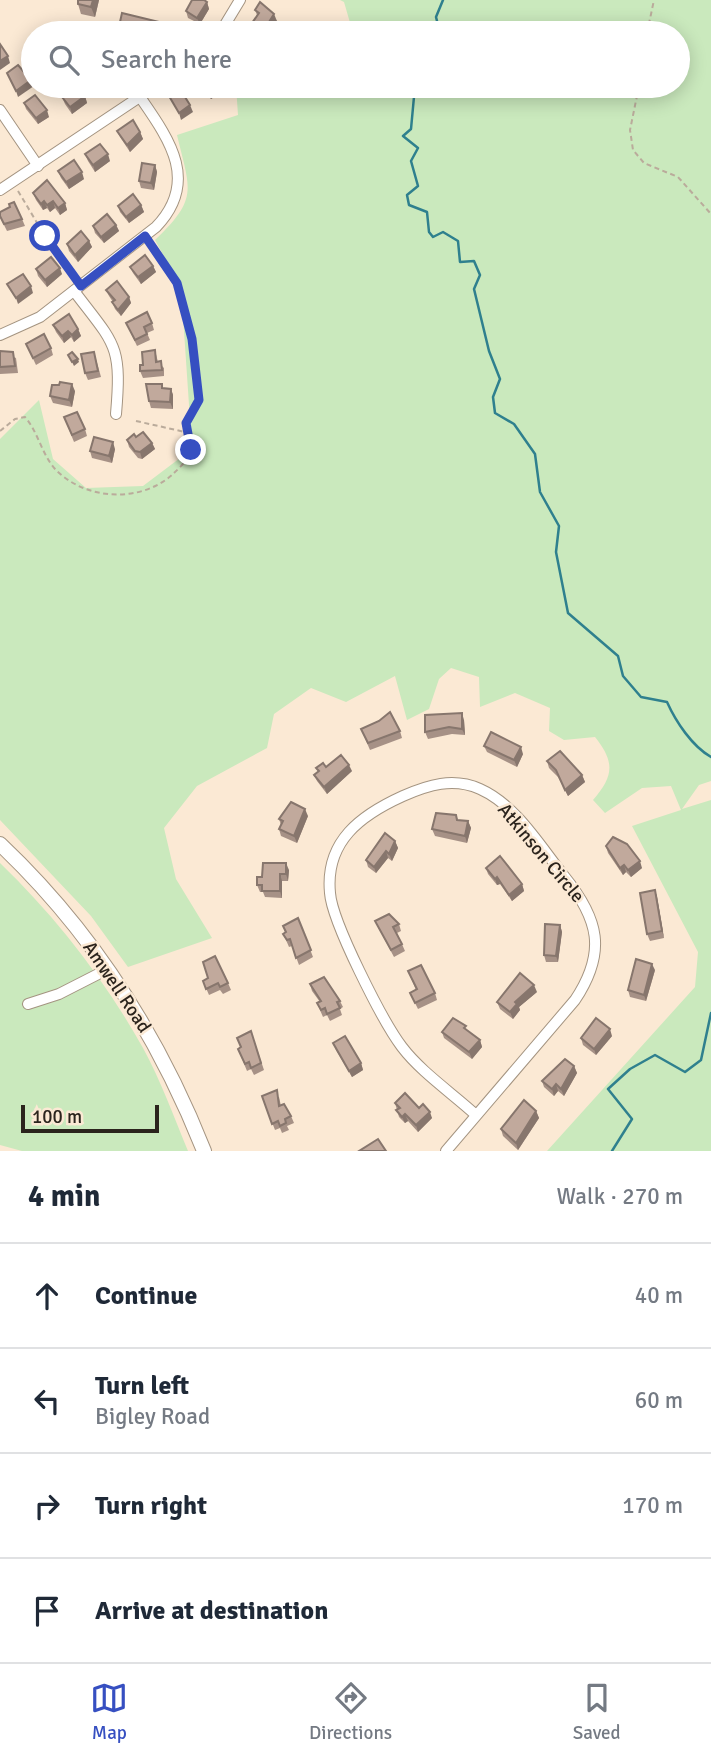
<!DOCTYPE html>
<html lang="en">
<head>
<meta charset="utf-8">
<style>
  :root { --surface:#fff; --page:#f2f2f3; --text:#1f2937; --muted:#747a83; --line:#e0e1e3; --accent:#364fc1 }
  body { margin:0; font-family:Signika,sans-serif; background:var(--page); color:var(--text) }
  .scale { position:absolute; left:21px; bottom:18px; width:138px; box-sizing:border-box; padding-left:7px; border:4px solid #2b241d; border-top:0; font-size:19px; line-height:24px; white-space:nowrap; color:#2b241d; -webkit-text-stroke:5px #fbe9d4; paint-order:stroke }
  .stop { position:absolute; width:21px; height:21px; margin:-16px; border:5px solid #364fc1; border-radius:50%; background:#fff }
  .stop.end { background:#364fc1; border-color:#fff; box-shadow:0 2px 7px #0008 }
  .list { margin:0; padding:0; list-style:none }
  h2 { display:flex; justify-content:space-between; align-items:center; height:91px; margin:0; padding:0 28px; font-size:30px }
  h2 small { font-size:23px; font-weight:400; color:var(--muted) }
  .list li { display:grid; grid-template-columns:46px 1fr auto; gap:21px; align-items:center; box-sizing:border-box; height:105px; padding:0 28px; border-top:2px solid var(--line) }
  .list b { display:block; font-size:26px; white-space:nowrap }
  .list p { margin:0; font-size:23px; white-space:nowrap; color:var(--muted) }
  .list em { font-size:23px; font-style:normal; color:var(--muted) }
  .icon { flex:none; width:38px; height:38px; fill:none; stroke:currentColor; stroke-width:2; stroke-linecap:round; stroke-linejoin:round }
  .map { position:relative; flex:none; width:711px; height:1151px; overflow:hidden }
  .search { position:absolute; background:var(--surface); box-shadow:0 4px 18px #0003; left:21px; right:21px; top:21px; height:77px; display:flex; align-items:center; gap:18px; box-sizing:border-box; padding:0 24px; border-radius:38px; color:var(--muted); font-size:26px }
  .sheet { height:511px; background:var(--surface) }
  nav { display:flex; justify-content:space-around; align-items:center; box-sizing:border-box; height:98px; border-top:2px solid var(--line); background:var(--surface); font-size:19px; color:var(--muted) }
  nav a { display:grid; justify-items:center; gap:4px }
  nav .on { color:var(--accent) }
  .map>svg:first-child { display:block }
</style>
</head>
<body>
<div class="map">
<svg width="711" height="1151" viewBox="0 0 711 1151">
  <rect width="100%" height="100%" fill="#fbe9d4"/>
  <g fill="#cae9bd">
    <path d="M340,0h371v781l-12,4 -17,24 29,-9v351h-164l148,-164 3,-35 -66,-126 49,-16 -10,-24 -29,2 -37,25 -12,-13c21,-24 22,-38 2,-63l-31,3 -15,-9 1,-23 -35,-15 -35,14 -1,-30 -28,-9 -12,11 -10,30 -22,11 -12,-44 -49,26 -35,-14 -37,26 -7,34 -70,38 -33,42 12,51 36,59 -84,29 -37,-51 -91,-96v-381l39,-39 14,59 33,29 57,-2 49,-37 -11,-162 -26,-47c44,-42 35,-50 22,-105l61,-20 -2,-29h442v-53h-325l-9,-31z"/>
    <path d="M0,863c56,54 105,117 143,185 18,33 31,69 45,103h-166l-22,-6z"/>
  </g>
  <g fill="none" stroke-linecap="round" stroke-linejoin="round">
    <g stroke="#2f808e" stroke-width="2.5">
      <path d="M440,33l-4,-16 7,-17"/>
      <path d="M415,86l-4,43 -8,7 15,12 -7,13 7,25 -11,9 2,10 18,7 2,20 4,5 10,-5 15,9 2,21 14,-1 6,14 -6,14 15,62 11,28 -7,18 2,16 19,11 21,30 5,38 19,34 -3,26 12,61 50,43 5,20 18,21 26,5c9,20 25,44 44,55"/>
      <path d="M612,1151l20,-32 -24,-30 22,-20 25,-14 30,17 16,-12 10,-47"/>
    </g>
    <g stroke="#a49481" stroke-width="12">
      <g id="minor">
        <path d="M220,33l20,-33"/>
        <path d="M0,110l38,56"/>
        <path d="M0,190l156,-104"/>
        <path d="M74,291c41,54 48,53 42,123"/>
        <path d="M0,335l40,-18 116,-90c44,-46 13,-88 -16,-130"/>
        <path d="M28,1004l31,-10 49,-25"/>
        <path d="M446,1151l129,-151c32,-48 24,-81 -11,-124 -24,-30 -48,-71 -84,-87 -27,-12 -52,-4 -77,7 -42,19 -78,45 -73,97 2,29 53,129 72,154 19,25 50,46 74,68"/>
      </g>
    </g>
    <g stroke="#a49481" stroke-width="16">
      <path id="major" d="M0,844c91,86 158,191 204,307"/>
    </g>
    <g stroke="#baab9b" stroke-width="2" stroke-dasharray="5 3.5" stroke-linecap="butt">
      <path d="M647,33l7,-33"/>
      <path d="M639,86l-9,44 3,20 11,13 34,14 33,37"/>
      <path d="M18,191l27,45 30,41"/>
      <path d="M136,421l49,11"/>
      <path d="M0,431l15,-12 10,-2c14,16 17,40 33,55 31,29 83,30 114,3 7,-7 18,-16 19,-26 0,-9 -6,-17 -5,-26l13,-23 -7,-61 -15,-56 -27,-41"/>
    </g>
    <use href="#minor" stroke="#fff" stroke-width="10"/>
    <use href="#major" stroke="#fff" stroke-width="14"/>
  </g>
  <g fill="#a69186">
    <path d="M78,0h21l-4,17 -14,-3 -3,-10z"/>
    <path d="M207,2l2,7 -9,15 -12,-6 -2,-7z"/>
    <path d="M255,10l22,11 -8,12h-9l-5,-3 -3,-7 5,-8z"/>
    <path d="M199,86h21l-5,3 2,6 -6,4z"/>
    <path d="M85,96l2,7 -15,11 -7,-10 -3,-7z"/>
    <path d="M24,103l25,14 -11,7 -12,-15z"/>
    <path d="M117,131l23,1 3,7 -13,13 -10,-15z"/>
    <path d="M85,154l25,7 -15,11 -7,-11z"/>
    <path d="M155,165l2,7 -3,18 -13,-2 -2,-7z"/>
    <path d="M58,171l26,8 -15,10 -8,-11z"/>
    <path d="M33,193l32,10 2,7 -7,5 -5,-7 -5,4 -3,-4 -4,2 -7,-10z"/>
    <path d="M141,205l3,7 -15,11 -9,-11 -2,-6z"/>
    <path d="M0,217l22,2 3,7 -18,5z"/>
    <path d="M116,225l3,6 -15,12 -9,-10 -2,-7z"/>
    <path d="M89,241l3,6 -14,15 -9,-11 -2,-7z"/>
    <path d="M153,266l3,6 -15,12 -8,-11 -3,-6z"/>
    <path d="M36,269l26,5 -15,13 -9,-11z"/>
    <path d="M106,290l23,7 2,6 -10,13 -6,-7 -3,-7h1l-4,-6z"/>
    <path d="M126,323h26l2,7 -7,3 3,7 -13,6z"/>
    <path d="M53,325l25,4 3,7 -7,6 -3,-5 -7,6 -8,-11z"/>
    <path d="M26,344l25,4 2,7 -17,10z"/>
    <path d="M155,350l3,12 6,6v8l-21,2 -3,-7 3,-6z"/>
    <path d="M0,351l16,7 2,15 -18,1z"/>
    <path d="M94,352l7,25 -13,3 -3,-7z"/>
    <path d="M164,388l7,1 2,6v14l-22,-1 -2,-7z"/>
    <path d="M75,391l-3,16 -19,-4 -3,-7z"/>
    <path d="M64,417l21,12 2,7 -13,6z"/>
    <path d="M136,437l16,6 3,6 -13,10 -4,-1 -9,-11 -2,-7z"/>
    <path d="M115,449l-3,14 -20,-5 -2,-7z"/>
    <path d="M464,720l1,15 -13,-1 -24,5 -3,-7z"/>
    <path d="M361,729l39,2 2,7 -32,12z"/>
    <path d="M484,746l39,8 -6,13 -30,-15z"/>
    <path d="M547,761l35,14 3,7 -17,14 -10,-19 -9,-9z"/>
    <path d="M326,767l26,4 -25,23 -10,-13 -3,-6 4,-3 -2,-4z"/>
    <path d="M456,815l2,5 10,1 3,7 -4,15 -32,-7 -3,-7z"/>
    <path d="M308,816l-11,27 -16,-7 -2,-7 2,-4 -2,-6z"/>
    <path d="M395,841l3,7 -6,13 -4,-3 -12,15 -8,-6 -2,-7z"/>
    <path d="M606,846l36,22 -11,9 -5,-5 -3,3 -15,-22z"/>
    <path d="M486,868l36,16 2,7 -12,10 -12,-17 -3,1 -9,-11z"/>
    <path d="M289,870l-1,11h-6v17l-17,-1 -2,-5h-3l-3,-7 5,-8z"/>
    <path d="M655,890l2,7 7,41 -14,3 -3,-7z"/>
    <path d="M298,918l15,39 -14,8 -7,-19 -3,1 -3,-7 -3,-6 2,-2 -2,-6z"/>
    <path d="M375,921l24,3 2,7 -4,2 8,18 -11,6 -16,-30z"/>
    <path d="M560,925l2,7 -4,30h-12l-2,-7z"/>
    <path d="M655,970l-9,31 -16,-4 -2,-7z"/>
    <path d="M408,971l27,22 2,7 -19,9 -8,-16 6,-3z"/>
    <path d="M203,981l25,2 3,7 -8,4 -3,-4 -11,5z"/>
    <path d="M310,984l30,17 3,6 -3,2 2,6 -12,6 -3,-6 -4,2 -6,-14 3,-1 -8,-11z"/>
    <path d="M537,992l-18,15 1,3 -7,9 -13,-10 -3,-7z"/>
    <path d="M251,1031l13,39 -10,5 -3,-6 -4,2 -9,-22 3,-2 -4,-9z"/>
    <path d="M442,1032l38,8 2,7 -10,12 -28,-21z"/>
    <path d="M612,1036l-16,19 -13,-10 -2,-7z"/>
    <path d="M333,1043l28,20 2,7 -11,7 -16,-27z"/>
    <path d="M574,1066l3,7 -13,23 -6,-5 -4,5 -10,-9 -2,-6z"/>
    <path d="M262,1096l17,1 2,9 10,10 3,7 -7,3 2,4 -7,3 -2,-5 -5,2z"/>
    <path d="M395,1103l24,5 13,10 -14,14 -10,-11 -3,2 -6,-6z"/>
    <path d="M536,1111l3,7 -21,32 -15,-14 -2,-7z"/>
  </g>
  <g fill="#87766d">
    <path d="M93,0h6l-4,17 -4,-10z"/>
    <path d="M207,2l2,7 -9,15 -3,-6z"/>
    <path d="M274,14l3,7 -8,12h-4l-1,-3z"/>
    <path d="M159,22l4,10v1h-7z"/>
    <path d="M8,56l2,7 -10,7v-9z"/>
    <path d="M31,80l3,6 -16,11 -2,-6z"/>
    <path d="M101,86h12l-14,10 -2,-7z"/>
    <path d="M213,86h7l-5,3 2,6 -6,4 -3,-7z"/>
    <path d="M85,96l2,7 -15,11 -2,-7z"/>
    <path d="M190,105l3,7 -12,8 -2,-7z"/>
    <path d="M47,110l2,7 -11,7 -2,-6z"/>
    <path d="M140,132l3,7 -13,13 -3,-7z"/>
    <path d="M108,154l2,7 -15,11 -2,-7z"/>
    <path d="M155,165l2,7 -3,18 -3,-7z"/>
    <path d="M82,172l2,7 -15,10 -3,-7z"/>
    <path d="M44,201l3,7 -4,2 -2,-6z"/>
    <path d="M53,201l2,7 -5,4 -3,-7z"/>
    <path d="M65,203l2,7 -7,5 -2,-7z"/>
    <path d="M141,205l3,7 -15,11 -3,-6z"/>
    <path d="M116,225l3,6 -15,12 -3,-6z"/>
    <path d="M89,241l3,6 -14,15 -3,-7z"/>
    <path d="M153,266l3,6 -15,12 -3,-7z"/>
    <path d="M60,268l2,6 -15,13 -2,-7z"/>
    <path d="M31,286l2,7 -15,11 -2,-6z"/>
    <path d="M129,297l2,6 -10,13 -3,-6z"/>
    <path d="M78,329l3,7 -7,6 -2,-7z"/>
    <path d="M68,331l3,6 -7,6 -2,-7z"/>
    <path d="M78,359l1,3 -5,4 -2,-4z"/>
    <path d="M72,384l3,7 -3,16 -3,-7z"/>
    <path d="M171,389l2,6v14l-3,-7z"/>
    <path d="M113,442l2,7 -3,14 -3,-7z"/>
    <path d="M152,443l3,6 -13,10 -2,-7z"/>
    <path d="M462,713l2,7 1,15 -3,-6z"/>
    <path d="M521,747l2,7 -6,13 -3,-7z"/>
    <path d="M349,765l3,6 -25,23 -3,-7z"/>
    <path d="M582,775l3,7 -17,14 -3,-6z"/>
    <path d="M305,809l3,7 -11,27 -3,-7z"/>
    <path d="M468,821l3,7 -4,15 -2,-7z"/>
    <path d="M395,841l3,7 -6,13 -3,-7z"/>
    <path d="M386,851l2,7 -12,15 -2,-6z"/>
    <path d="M640,861l2,7 -11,9 -3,-7z"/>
    <path d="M286,863l3,7 -1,11 -2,-7z"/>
    <path d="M624,865l2,7 -3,3 -3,-7z"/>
    <path d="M280,874l2,7v17l-2,-7z"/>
    <path d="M497,877l3,7 -3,1 -2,-6z"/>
    <path d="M522,884l2,7 -12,10 -3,-6z"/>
    <path d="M655,890l2,7 7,41 -2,-7z"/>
    <path d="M560,925l2,7 -4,30 -2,-6z"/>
    <path d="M652,964l3,6 -9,31 -2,-6z"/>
    <path d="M534,985l3,7 -18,15 1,3 -7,9 -3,-7 5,-10z"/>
    <path d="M610,1029l2,7 -16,19 -2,-6z"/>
    <path d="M480,1040l2,7 -10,12 -3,-7z"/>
    <path d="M361,1063l2,7 -11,7 -3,-6z"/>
    <path d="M574,1066l3,7 -13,23 -3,-7z"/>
    <path d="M556,1084l2,7 -4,5 -2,-7z"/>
    <path d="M536,1111l3,7 -21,32 -2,-7z"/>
    <path d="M430,1112l2,6 -14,14 -2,-7z"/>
    <path d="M405,1114l3,7 -3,2 -3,-6z"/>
  </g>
  <g fill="#c1a99c" stroke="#87766d" stroke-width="2">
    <path d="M78,0h15l-2,7 -13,-3z"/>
    <path d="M192,0h12l3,2 -10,16 -11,-7z"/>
    <path d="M260,2l14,12 -10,16 -12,-7 7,-10 -4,-3z"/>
    <path d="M122,13l37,9 -3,11h-29l-9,-2z"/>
    <path d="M0,44l8,12 -8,5z"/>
    <path d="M18,65l13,15 -15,11 -9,-18z"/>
    <path d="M78,86l7,10 -15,11 -8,-10z"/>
    <path d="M203,86h10l1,2 -6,4z"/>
    <path d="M180,89l10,16 -11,8 -10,-17z"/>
    <path d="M35,95l12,15 -11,8 -12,-15z"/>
    <path d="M133,120l7,12 -13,13 -10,-14z"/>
    <path d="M100,144l8,10 -15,11 -8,-11z"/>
    <path d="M74,160l8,12 -16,10 -8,-11z"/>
    <path d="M142,163l13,2 -4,18 -12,-2z"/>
    <path d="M47,180l18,23 -7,5 -5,-7 -6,4 -3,-4 -3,3 -8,-11z"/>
    <path d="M133,194l8,11 -15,12 -8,-11z"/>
    <path d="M14,202l8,17 -18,5 -4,-8v-4l10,-5 -1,-3z"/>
    <path d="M107,214l9,11 -15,12 -8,-11z"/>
    <path d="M81,231l8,10 -14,14 -8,-11z"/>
    <path d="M145,255l8,11 -15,11 -8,-10z"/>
    <path d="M51,257l9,11 -15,12 -9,-11z"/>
    <path d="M23,274l8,12 -15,12 -9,-14z"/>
    <path d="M117,281l12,16 -11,13 -6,-8 3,-2 -9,-10z"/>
    <path d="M147,312l5,11 -8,4 3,7 -12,6 -9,-17z"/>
    <path d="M69,314l9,15 -6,6 -4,-4 -6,5 -9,-11z"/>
    <path d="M44,334l7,14 -18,10 -7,-14z"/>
    <path d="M155,350l1,12 5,-1 1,9 -22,1v-6h3l-1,-13z"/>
    <path d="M0,351l13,1 2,14 -15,1z"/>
    <path d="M72,352l6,7 -6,3 -4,-7z"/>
    <path d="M94,352l4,19 -13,2 -4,-19z"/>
    <path d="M60,382l12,2 -3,16 -19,-4 2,-11h7z"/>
    <path d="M146,384h16v4l9,1 -1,13 -21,-1z"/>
    <path d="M77,412l8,17 -13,6 -8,-18z"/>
    <path d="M143,432l9,11 -12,9 -5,-1 -8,-11 7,-6 2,3z"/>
    <path d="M94,437l19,5 -4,14 -19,-5z"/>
    <path d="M390,712l10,19 -32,12 -7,-14 18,-8z"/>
    <path d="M462,713v16l-13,-2 -24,5v-17z"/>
    <path d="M491,732l30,15 -7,13 -30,-14z"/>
    <path d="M560,751l22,24 -17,15 -9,-20 -9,-9z"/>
    <path d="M341,755l8,10 -25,22 -10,-12 5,-4 -3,-3 7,-5 3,4z"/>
    <path d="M291,802l14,7 -11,27 -15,-7 4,-8 -4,-2z"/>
    <path d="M436,813l20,2 1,5 11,1 -3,15 -33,-7z"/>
    <path d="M385,833l10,8 -6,13 -3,-3 -12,16 -8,-7z"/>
    <path d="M613,837l14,7 13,17 -12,9 -4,-5 -4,3 -14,-22z"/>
    <path d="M500,856l22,28 -13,11 -12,-18 -2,2 -9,-11z"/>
    <path d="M263,863h23v11h-6v17h-18v-6h-5v-8h5z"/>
    <path d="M655,890l7,41 -15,3 -7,-41z"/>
    <path d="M389,914l10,10 -6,3 9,17 -11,6 -16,-29z"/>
    <path d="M298,918l13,32 -15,8 -6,-19 -3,1 -4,-6 3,-2 -3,-6z"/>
    <path d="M545,924l15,1 -4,31 -12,-1z"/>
    <path d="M215,956l13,27 -8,4 -2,-4 -12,6 -3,-8 5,-3 -5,-16z"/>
    <path d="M636,959l16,5 -8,31 -16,-5z"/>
    <path d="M421,965l14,28 -20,10 -5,-10 7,-4 -9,-18z"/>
    <path d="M520,973l14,12 -19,17 2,2 -7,8 -13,-10z"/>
    <path d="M324,977l16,24 -3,1 3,6 -13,6 -2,-6 -4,2 -4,-7 4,-2 -11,-17z"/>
    <path d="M453,1018l13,8 -2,2 16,12 -11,12 -27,-20z"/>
    <path d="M596,1018l14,11 -16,20 -13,-11z"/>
    <path d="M251,1031l10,32 -10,5 -2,-6 -4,2 -7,-15 3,-2 -4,-9z"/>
    <path d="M345,1036l16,27 -12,8 -16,-28z"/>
    <path d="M565,1059l9,7 -13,23 -5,-5 -4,5 -10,-8z"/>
    <path d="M277,1090l2,16 5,-2 7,12 -6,3 1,4 -6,3 -2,-5 -6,3 -10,-28z"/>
    <path d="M405,1093l14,15 4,-4 7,8 -14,13 -11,-11 -3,3 -6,-7 4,-2 -5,-5z"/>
    <path d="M524,1100l12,11 -20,32 -15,-14z"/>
    <path d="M378,1139l8,12h-27z"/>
  </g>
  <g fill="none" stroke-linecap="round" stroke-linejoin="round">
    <path stroke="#364fc1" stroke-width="9" d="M45,236l36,50 64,-50 32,47 15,56 7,61 -13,23 5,27"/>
  </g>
  <g text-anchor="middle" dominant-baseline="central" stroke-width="5" stroke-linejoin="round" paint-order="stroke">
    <g font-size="19" fill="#2b241d" stroke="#fbe9d4">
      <text transform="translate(541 853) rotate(50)">Atkinson Circle</text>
      <text transform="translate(117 987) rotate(56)">Amwell Road</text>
    </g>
  </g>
</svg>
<div class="scale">100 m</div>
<div class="stop" style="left:45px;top:236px"></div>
<div class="stop end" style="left:191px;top:450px"></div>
<div class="search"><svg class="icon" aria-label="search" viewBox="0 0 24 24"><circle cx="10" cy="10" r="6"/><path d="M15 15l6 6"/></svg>Search here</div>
</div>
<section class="sheet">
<h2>4 min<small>Walk · 270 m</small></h2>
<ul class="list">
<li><svg class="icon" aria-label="ahead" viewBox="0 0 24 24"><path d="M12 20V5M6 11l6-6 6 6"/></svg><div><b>Continue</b></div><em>40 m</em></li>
<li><svg class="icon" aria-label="left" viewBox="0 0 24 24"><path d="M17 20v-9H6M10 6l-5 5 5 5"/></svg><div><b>Turn left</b><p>Bigley Road</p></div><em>60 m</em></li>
<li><svg class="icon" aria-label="right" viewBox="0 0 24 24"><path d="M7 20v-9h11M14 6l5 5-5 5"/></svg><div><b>Turn right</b></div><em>170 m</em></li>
<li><svg class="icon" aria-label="arrive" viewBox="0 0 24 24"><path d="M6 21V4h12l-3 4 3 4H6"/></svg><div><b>Arrive at destination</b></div></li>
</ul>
</section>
<nav>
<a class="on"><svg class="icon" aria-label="map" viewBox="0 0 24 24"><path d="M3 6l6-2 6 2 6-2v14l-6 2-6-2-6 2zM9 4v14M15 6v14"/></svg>Map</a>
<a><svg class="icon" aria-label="directions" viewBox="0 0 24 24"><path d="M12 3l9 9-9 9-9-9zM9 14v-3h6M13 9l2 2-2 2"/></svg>Directions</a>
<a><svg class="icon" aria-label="saved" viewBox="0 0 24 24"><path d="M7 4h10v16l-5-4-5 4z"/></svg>Saved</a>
</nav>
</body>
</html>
